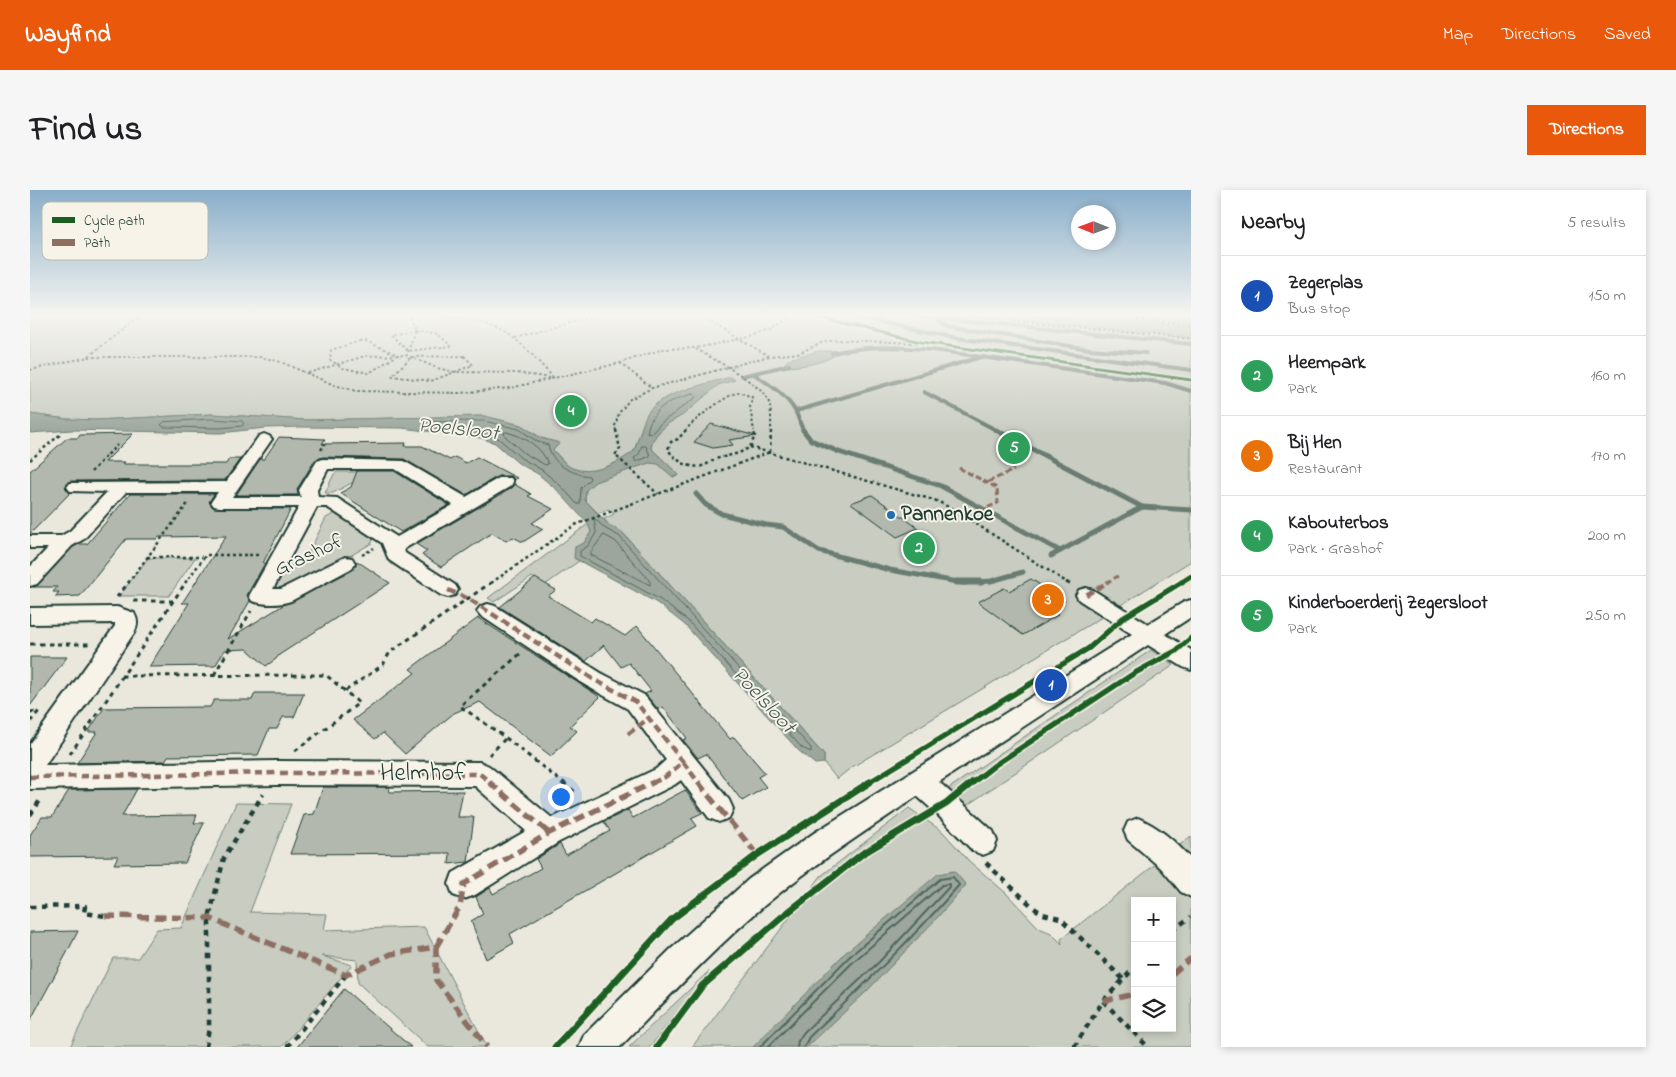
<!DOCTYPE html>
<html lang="en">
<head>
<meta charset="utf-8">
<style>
  :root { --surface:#fff; --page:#f6f6f6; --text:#202124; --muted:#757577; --line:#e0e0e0; --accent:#ea580c }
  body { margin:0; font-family:"Indie Flower",sans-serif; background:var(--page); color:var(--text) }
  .controls { position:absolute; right:15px; bottom:15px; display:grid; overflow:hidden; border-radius:0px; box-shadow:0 2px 8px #0003 }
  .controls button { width:45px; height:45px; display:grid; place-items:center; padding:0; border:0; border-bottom:1px solid var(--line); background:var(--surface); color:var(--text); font:25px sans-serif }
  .compass { position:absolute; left:1041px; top:15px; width:45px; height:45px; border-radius:50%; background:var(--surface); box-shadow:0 2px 8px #0003; rotate:271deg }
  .you { position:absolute; left:530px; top:606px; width:18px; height:18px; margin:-12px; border:4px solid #fff; border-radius:50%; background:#1a73e8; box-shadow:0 0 0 8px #1a73e833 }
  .badge { display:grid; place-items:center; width:32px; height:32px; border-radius:50%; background:var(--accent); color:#fff; font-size:16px; font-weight:700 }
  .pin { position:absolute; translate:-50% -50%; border:2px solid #fff; box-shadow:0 1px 5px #0006 }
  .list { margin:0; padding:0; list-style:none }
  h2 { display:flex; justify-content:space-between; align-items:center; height:65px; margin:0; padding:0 20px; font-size:21px }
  h2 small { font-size:16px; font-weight:400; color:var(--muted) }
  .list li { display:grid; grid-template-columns:32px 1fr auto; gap:15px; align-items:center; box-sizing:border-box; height:80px; padding:0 20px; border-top:1px solid var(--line) }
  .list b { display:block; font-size:19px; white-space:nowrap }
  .list p { margin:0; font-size:16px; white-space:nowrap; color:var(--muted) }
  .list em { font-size:16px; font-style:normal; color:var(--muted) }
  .icon { flex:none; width:28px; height:28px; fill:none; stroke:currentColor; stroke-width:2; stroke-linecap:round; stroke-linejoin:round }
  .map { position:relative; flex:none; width:1161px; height:857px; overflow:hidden; border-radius:0px }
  header { display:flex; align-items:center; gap:30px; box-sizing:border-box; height:70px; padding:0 25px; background:var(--accent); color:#fff }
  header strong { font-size:24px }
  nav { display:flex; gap:28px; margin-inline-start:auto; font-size:18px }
  .intro { display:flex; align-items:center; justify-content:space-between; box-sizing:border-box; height:120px; padding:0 30px }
  h1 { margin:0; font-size:35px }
  .button { padding:12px 22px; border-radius:0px; background:var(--accent); color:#fff; font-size:18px; font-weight:700 }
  main { display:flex; gap:30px; padding:0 30px }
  aside { flex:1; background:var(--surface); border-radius:0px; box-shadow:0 2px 8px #0003 }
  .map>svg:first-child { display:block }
</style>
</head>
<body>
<header>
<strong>Wayfind</strong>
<nav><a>Map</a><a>Directions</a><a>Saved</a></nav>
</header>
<div class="intro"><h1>Find us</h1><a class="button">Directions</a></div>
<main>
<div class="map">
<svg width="1161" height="857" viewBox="0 0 1161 857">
  <rect width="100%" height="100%" fill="#eae8dd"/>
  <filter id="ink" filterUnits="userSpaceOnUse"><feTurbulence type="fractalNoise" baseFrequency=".02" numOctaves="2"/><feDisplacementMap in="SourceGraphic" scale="10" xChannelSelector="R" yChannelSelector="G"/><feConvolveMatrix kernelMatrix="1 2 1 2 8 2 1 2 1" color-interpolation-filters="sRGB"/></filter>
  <g filter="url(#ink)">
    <g fill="#c8ccc1" stroke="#74847a" fill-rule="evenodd">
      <path d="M0,125h950l211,23v223l-89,56 -250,150 -15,12 -13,-16v-8l-202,-223 -13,-7 -5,-6 10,-5 -5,-5 -11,4 -13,-13 1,-10 2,-3 -35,-37 -2,-9 -10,-3 -20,-13 -37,-9 -178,4 -94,-6 -116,6 -29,-1 -37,-5z"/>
      <path d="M1029,125h132v12z"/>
      <path d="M307,282h35l-39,21h-8l9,-19z"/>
      <path d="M307,322l36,27 -1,4 -78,46h-20l15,-27h15l22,-44z"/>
      <path d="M558,334l4,7 -18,27 5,3 -34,24 -13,-8 -38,25 -6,-4z"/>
      <path d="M118,368h47l-26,38h-50z"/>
      <path d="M1121,460l23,15 -208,141 -16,-9 -5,-6z"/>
      <path d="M206,613l55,1 -41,108 77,2 -3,16 100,-3 63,120h-59l-70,-64 -1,-23 -35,-4 30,9 -70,82h-212l43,-89h25l19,-29 24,-1z"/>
      <path d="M879,618l34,24 26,29 37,32 33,35 12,5 11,11 -1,-5 130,-103v211h-499l129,-171zM1105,711h37v127h-37z"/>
      <path d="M679,781l-59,76h-21z"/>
    </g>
    <g fill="#9ca69c" stroke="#6a7c72">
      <path d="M950,125h79l132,12v11z"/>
      <path d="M1079,125h82v8z"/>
      <path d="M789,161h21c-13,13 -41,16 -59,16l8,-8z"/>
      <path d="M701,187l4,3 -17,5 -35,30 -14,8 -11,10 -5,7 -2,8 28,27 -1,1 -5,1 -15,-13 -9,-1 -54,19 -9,8 -1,10 24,25 13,7 202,223v8l-9,1 -16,-13 -114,-126 -28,-22 -83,-45 1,-11 9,-4 7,-11 -3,-8 -31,-34 -19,-16 -20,-11 -23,-20 -14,-5 -79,-10 -100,-1 -36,1 -46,5 -148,-3 -42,3v-19l37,5 29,1 116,-6 94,6 178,-4 37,9 20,13 19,5 -7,7c5,5 11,14 17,17 21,10 47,-3 64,-16 4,-11 7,-22 11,-33 9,-25 62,-34 86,-41z"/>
      <path d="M924,681l12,14 -29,33 -70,73 -60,56h-54l92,-94 93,-79z"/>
    </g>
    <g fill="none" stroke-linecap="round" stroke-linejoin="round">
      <g stroke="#51675e" stroke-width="1">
        <path d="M994,125l48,5 3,-5"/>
        <path d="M663,204l3,2 -1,2 -34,25 -10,11 -4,-1c4,-25 23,-33 46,-39z"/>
        <path d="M183,229l29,2 2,3 -2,2 -22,2 -56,-1 -3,-2 3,-3z"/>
        <path d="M454,231l35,8 19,13 10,3c5,20 22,28 41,31l1,3 -9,9 -1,16h-3l-16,-18 -19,-16 -21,-12 -23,-20 -27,-7 -44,-4 -1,-2 2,-3z"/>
        <path d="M477,242c17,5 35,14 41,32l-3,1 -21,-12 -19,-17 -1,-3z"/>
        <path d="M612,256h4l4,10 -14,6 -2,-4 5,-4z"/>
        <path d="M564,328l12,11 13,7 192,212v4l-9,-4 -114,-127 -29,-22 -79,-43v-5l8,-5 8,-13z"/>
        <path d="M574,345l11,6 35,40v4l-59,-30v-3z"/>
      </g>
      <g stroke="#51675e" stroke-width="2">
        <path d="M730,857l89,-90 91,-78 13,-2 6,8c-47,54 -98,103 -150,152l-5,10"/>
        <path d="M738,857l85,-85 89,-77 7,-1v3l-70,75 -75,70 -6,9 -1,6"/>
      </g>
      <g stroke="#6a7c72" stroke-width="4">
        <path d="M817,125l110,23 234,32"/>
        <path d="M884,125l277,29"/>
        <path d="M907,129l10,7 142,23 57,4"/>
        <path d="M951,167l184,26 26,8"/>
        <path d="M724,184c14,10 31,20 40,35 5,7 5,15 10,22"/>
        <path d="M712,186l47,-11"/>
        <path d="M894,202l74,39"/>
        <path d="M766,221l185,-54c-50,-8 -99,-15 -149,-4"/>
      </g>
      <g stroke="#6a7c72" stroke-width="5">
        <path d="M773,240l8,10 28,12 102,34 119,65"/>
        <path d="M966,240l146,77"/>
        <path d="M666,304l10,11 16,9 44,11 17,2 36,24 71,19 73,13"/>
        <path d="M1021,366l91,-49 49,3"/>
        <path d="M933,393l28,-2 32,-9"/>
      </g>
      <path stroke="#6a7c72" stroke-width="7" d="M926,392h25"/>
    </g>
    <g fill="#b2b8ae" stroke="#1f3d34">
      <path d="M681,234l45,12 -27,4 4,5 -20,3 -19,-6z"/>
      <path d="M103,244l-28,28h20l-3,2h104l3,-5h11l-15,21 -155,1 -5,6 5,6 -40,41v-63l37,-33h11l2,-3z"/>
      <path d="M249,247l46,2 -3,5 84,-1 -1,3h17l28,14 5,-3 11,6 11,-6 40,21 -3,2 -3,-4h-13l-32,19 -62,-36 -81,-2 -8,3 -18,29 1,6h-62l24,-36h4z"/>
      <path d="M327,281h37l55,34 -48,27 -61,-39 11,-6z"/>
      <path d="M484,294l17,10 -3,2 25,13 -21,14 11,6 -20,13 -10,-5 -7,4 -14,-8 -51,34 -19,-12 5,-4 -11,-7 96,-56z"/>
      <path d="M100,304h84l-5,8 5,6 77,1 -28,54h2l-18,32 3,6 -22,38 57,-35 68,-34 4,-9 33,22 -111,72 -3,4 -10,7 -19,-17 -22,1 -10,16 -66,1 40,-64h-7l44,-67 -67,1 -2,2h-31l-46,57 -25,1 4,-5h-6l4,-5h-24l5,-2 35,-38 6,-3h8z"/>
      <path d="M842,305l28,20 18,13 -21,9 -46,-34z"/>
      <path d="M505,388l21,12 -8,6 43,26 4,-4 30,18 12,-10 93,113 4,-2 31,36 -7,4 8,10 -24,14 -36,-47 -8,4 -15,-18 4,-2 -24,-31 -5,2 -13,-15 6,-3 -22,-28 -8,4 -17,-22 -18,16 -86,-54z"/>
      <path d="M1001,389l34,22 -15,8 8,6 -35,20 -45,-33 26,-14 5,3z"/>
      <path d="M448,428l122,79 -30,29 7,5 -26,25 -71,-54 -26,11 -49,41 -22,-21 -8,6 -22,-19 62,-47 -5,-4z"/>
      <path d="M0,467h37l-37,49z"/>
      <path d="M225,503h49l-10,24h-11l-6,12h-8l-11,26 -90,1 -3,5 -88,2 20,-31h-9l16,-24 106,-1 4,-7h38z"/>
      <path d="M293,597h67l-1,5 74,-1 -5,26h16l-6,45 -19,2 1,-11 -160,1 14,-39 10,-1z"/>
      <path d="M107,599l-15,27 75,-1 -3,8h10l-19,40 -71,1 4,-8 -88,1v-22l12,-18h10l17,-27z"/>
      <path d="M655,600l17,23 -11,5 6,8 -187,108 4,9 -28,16 -15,-38 12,-7 -7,-17 14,-9 3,6 48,-26 -5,-9 24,-15 6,11 44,-24 -6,-9 24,-12 5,8z"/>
      <path d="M48,741l-8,16 -40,74v-89z"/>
      <path d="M314,799l67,58h-114z"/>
    </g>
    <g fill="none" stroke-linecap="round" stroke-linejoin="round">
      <g stroke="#1f3d34" stroke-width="4">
        <g id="minor">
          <path d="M234,244l5,2 3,3 -40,58h69l-2,-7 18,-29 6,-2 81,2 62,36 33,-19h12l2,4 -2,4 -107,63 1,4 50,32 3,5 -3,5 -7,2 -7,-2 -52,-35 -7,-17 -55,-36h-10l-44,82h8l64,-32 7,1 3,5 -3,5 -61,33c-12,4 -27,4 -39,0l-3,-5 50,-89h-79l-6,-1 -3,-4 7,-10h-92l-42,47 -12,7 -35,38 -7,2v-19l18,-19h-18v-12h31l9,-5 37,-39 -37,-1 -3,-4 3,-4 156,-1 33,-46zM298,279h67l58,36 -56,32 -60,-39 -19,-1 -1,-7z"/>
          <path d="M1056,398l7,2 55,34 36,-22 7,-2v17l-26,17 26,16v20l-8,-3 -35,-22 -209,137 54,49 4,10 -4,10 -10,4 -10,-4 -37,-38 -19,-17c-49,34 -100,66 -146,104 -54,45 -102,97 -151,147h-41l5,-12 86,-85 79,-71 65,-46 318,-199 -53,-34 -3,-5 3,-5z"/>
          <path d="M458,414l7,2 106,67 43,22 85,105 4,9 -4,9 -10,4 -10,-4 -28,-38 -7,5 -115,57 -84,53 -11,4 -11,-4 -4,-11 4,-11 73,-42 -51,-45 -199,-1 -246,4v-45l85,-118v-3l-85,1v-16l87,-1 17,6c4,7 4,12 0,20l-89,132 231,-4 204,1 9,4 63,52 104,-49 10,-9 -38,-51 -43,-24 -104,-69 -4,-5 4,-5z"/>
          <path d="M1108,628c20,8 39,25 53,41v38l-10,-5 -20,-24 -33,-28 -4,-9 4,-9z"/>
        </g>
      </g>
      <g stroke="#1f3d34" stroke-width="2" stroke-dasharray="2.5 2.5" stroke-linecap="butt">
        <path d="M407,125c27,4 56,6 78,24 14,11 26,26 39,39"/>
        <path d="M668,125l71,41 30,-3 24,-11 14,-2 81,3"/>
        <path d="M779,125l112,27 270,38"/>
        <path d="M928,125l233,24"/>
        <path d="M1062,125l99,10"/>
        <path d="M385,140l23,4 13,12 -43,5 -17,-16z"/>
        <path d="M485,148l83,-23"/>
        <path d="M330,151h6l32,14 -29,18 -26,-5 -13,-8 1,-10z"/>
        <path d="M666,159c17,10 64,34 72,51 4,10 3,21 3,31"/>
        <path d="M378,162l7,-22 -6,-15"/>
        <path d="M59,166l52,-41"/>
        <path d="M434,166l9,9 -42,16 -39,-5 19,-19z"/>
        <path d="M590,173l32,25"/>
        <path d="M0,180l58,-13h173l20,5 53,23 22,6 104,2 50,-5 110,-25 43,-14 33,-1 58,-12 19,-7 19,-14"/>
        <path d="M278,183l57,-17 41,-1 31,13 18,4 62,1 34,5"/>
        <path d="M586,241l-1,-5 4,-13 11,-14 22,-11 117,-32"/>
        <path d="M655,241c6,-9 44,-38 54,-39l13,5 -2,10 4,24"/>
      </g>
      <g stroke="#1f3d34" stroke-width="2.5" stroke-dasharray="3 3" stroke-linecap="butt">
        <path d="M586,240l4,19 -5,6 43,39"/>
        <path d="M656,240l-8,9 -7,3 -3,7c6,11 21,20 34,17 5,-1 9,-5 14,-7 12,-4 23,-4 34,-12"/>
        <path d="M720,257l187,54 19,10 112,72"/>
        <path d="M720,257l5,-11 -1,-6"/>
        <path d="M291,260l4,-7"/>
        <path d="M740,262l1,-22"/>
        <path d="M0,270l32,-27"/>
        <path d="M61,282l26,-27"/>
        <path d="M332,365l12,-7"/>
        <path d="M117,367h55"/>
        <path d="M98,393l61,-81"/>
        <path d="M155,393l21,-28h55"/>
        <path d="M461,393l84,-58 195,-73"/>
      </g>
      <g stroke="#1f3d34" stroke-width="3" stroke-dasharray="4.5 4.5" stroke-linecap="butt">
        <path d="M1036,392l5,3"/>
        <path d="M87,407l12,-15"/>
        <path d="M103,411h40"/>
        <path d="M0,454h60"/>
        <path d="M490,464l-60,52 46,32 57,45"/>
        <path d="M184,485l37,-64"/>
        <path d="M91,486l205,-1 19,16"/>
        <path d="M0,522l8,-1"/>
        <path d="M0,532l9,-11"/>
        <path d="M265,561l64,-48 -14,-12 38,-26 7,-13 102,-70"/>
        <path d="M40,564l116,-172"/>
        <path d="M459,565l17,-17"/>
      </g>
      <g stroke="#1f3d34" stroke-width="4.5" stroke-dasharray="5.5 5.5" stroke-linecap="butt">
        <path d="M532,592l12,10"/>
        <path d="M0,625l11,-16"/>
        <path d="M956,673l48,45 9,6 17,4 63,61"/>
        <path d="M0,717l55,-1 -1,7 21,3"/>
        <path d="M1142,740l19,-13"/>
        <path d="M1073,811l45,46"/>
        <path d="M176,857l3,-20v-109l15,-60 39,-64"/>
        <path d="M257,857l59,-72"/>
        <path d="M1044,857l29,-46 32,-34"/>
      </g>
      <use href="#minor" fill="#f7f3e8" fill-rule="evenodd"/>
      <g stroke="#8d6e63" stroke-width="3" stroke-dasharray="6 3" stroke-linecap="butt">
        <path d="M929,278l38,20 1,15 -32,14"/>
        <path d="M958,292l26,-12"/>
        <path d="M1076,393l12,-7"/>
      </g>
      <g stroke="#8d6e63" stroke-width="4.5" stroke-dasharray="8 4.5" stroke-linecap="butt">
        <path d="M418,400l21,9 124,80 43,23 47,60 -18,15 -13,6"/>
        <path d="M1056,405l22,-13"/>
        <path d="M598,544l21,-16"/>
        <path d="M653,572l16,21"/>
        <path d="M0,587l246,-4 204,1 11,9"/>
      </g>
      <g stroke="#8d6e63" stroke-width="5.5" stroke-dasharray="11 5.5" stroke-linecap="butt">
        <path d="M459,592l60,51"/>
        <path d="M668,592c19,25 40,48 59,73"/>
        <path d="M75,726l104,2 137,57 45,-21 45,-7v33l51,67"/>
        <path d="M406,757l24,-41 4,-22 85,-51 105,-51"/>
        <path d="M1142,784l19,-16"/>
        <path d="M1073,811l32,-7"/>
      </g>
      <g stroke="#f7f3e8" stroke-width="5">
        <path id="cycleway-far3" d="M779,125l112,27 270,38"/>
      </g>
      <g stroke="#f7f3e8" stroke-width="7">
        <path id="cycleway-far2" d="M1150,393l11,-7"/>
      </g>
      <g stroke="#f7f3e8" stroke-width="9">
        <g id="cycleway-far1">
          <path d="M838,593l221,-135 34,-30 59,-36"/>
          <path d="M942,593l23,-18 138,-91 43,-23 15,-13"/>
        </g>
      </g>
      <g stroke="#f7f3e8" stroke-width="10">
        <g id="cycleway">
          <path d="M525,857l117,-128 85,-64 113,-73"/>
          <path d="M627,857l45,-61 80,-69 80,-63 84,-50 27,-22"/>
        </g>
      </g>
      <use href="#cycleway-far3" stroke="#1b5e20" stroke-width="3"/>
      <use href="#cycleway-far2" stroke="#1b5e20" stroke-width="4.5"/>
      <use href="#cycleway-far1" stroke="#1b5e20" stroke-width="5.5"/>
      <use href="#cycleway" stroke="#1b5e20" stroke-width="7"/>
    </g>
  </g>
  <linearGradient id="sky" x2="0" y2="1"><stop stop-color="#89aeca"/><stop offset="0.51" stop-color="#f6f5f0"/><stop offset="1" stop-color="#f6f5f0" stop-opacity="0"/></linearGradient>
  <rect width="1161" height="245" fill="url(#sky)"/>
  <circle fill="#1f6fb2" stroke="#f7f3e8" stroke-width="2" cx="861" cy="325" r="5"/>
  <g text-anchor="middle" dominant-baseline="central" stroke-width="4" stroke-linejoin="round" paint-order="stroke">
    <g font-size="21" font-weight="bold" fill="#1f3d34" stroke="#f7f3e8" text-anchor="start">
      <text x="871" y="325">Pannenkoe</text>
    </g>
    <g font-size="21" fill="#1f3d34" stroke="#f7f3e8">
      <text transform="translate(279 366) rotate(-25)">Grashof</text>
    </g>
    <g font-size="22" font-style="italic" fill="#445c53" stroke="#f7f3e8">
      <text transform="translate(428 240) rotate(6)">Poelsloot</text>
      <text transform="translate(733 511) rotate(47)">Poelsloot</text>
    </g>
    <g font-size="25" fill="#1f3d34" stroke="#f7f3e8">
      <text x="393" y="584">Helmhof</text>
    </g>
  </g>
  <rect x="12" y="12" width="166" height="58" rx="8" fill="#f7f3e8" stroke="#b6bcb2" stroke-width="1"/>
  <rect x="22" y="27" width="23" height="6" fill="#1b5e20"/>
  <rect x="22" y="49" width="23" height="7" fill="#8d6e63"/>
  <g font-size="14" fill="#1f3d34">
    <text x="54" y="35">Cycle path</text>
    <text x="54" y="57">Path</text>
  </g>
</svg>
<div class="controls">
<button>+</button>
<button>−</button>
<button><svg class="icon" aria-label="layers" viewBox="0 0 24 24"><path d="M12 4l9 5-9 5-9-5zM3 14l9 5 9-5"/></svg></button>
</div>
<svg class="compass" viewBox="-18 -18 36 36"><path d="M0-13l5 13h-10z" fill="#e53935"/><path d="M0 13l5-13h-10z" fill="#757577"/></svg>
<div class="you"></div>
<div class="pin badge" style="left:1021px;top:495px;background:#1a4fb4">1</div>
<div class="pin badge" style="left:889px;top:358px;background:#2e9e5b">2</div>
<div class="pin badge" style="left:1018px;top:410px;background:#e8710a">3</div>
<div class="pin badge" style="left:541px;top:221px;background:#2e9e5b">4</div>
<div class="pin badge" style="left:984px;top:258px;background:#2e9e5b">5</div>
</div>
<aside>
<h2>Nearby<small>5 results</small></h2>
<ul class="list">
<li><span class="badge" style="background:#1a4fb4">1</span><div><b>Zegerplas</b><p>Bus stop</p></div><em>150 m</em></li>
<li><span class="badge" style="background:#2e9e5b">2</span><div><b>Heempark</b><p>Park</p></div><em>160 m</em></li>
<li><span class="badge" style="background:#e8710a">3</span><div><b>Bij Hen</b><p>Restaurant</p></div><em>170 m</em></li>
<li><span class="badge" style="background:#2e9e5b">4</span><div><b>Kabouterbos</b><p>Park · Grashof</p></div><em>200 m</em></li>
<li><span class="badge" style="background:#2e9e5b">5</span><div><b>Kinderboerderij Zegersloot</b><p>Park</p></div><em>250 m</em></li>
</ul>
</aside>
</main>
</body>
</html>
